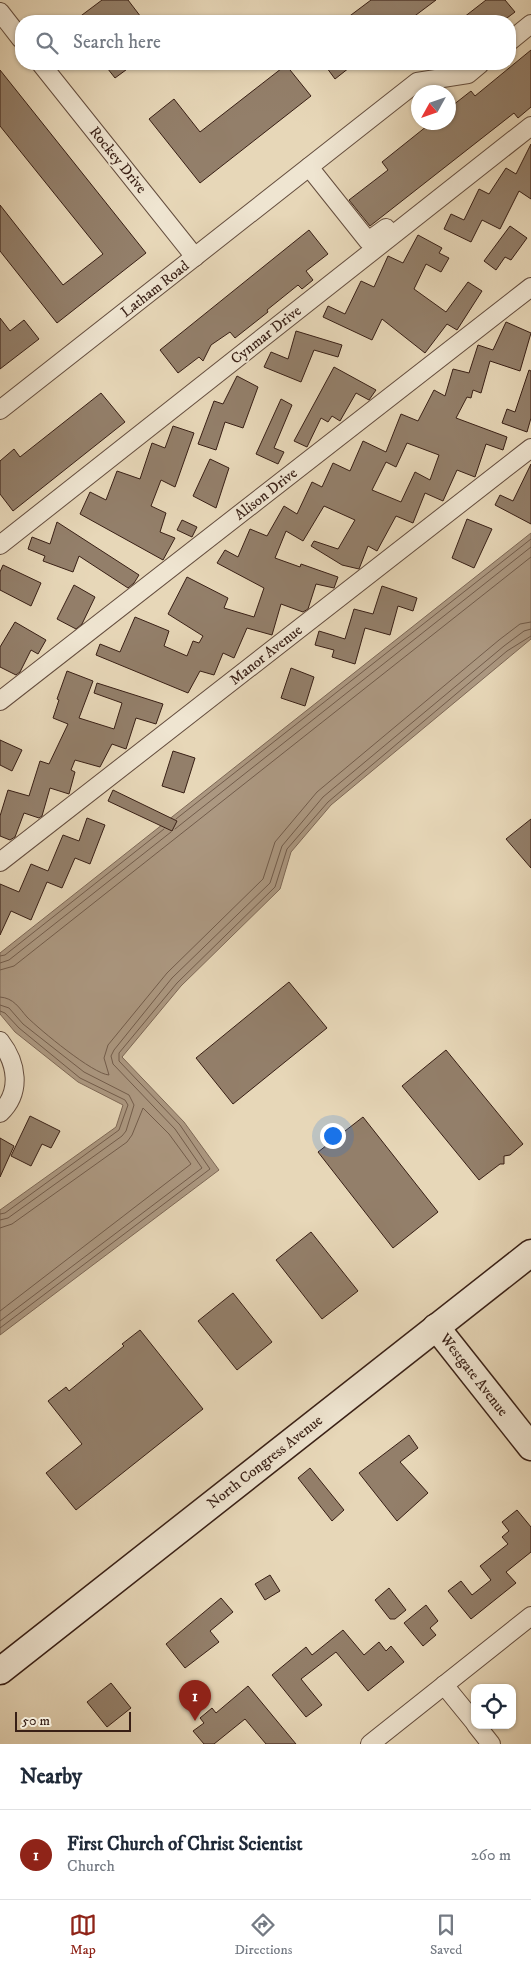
<!DOCTYPE html>
<html lang="en">
<head>
<meta charset="utf-8">
<style>
  :root { --surface:#fff; --page:#f2f2f3; --text:#1f2937; --muted:#747a83; --line:#e0e1e3; --accent:#8f2418 }
  body { margin:0; font-family:"IM FELL DW Pica",serif; background:var(--page); color:var(--text) }
  .controls { position:absolute; right:15px; bottom:15px; display:grid; overflow:hidden; border-radius:10px; box-shadow:0 1px 4px #0004 }
  .controls button { width:45px; height:45px; display:grid; place-items:center; padding:0; border:0; border-bottom:1px solid var(--line); background:var(--surface); color:var(--text); font:25px sans-serif }
  .compass { position:absolute; left:411px; top:85px; width:45px; height:45px; border-radius:50%; background:var(--surface); box-shadow:0 1px 4px #0004; rotate:230deg }
  .scale { position:absolute; left:15px; bottom:12px; width:116px; box-sizing:border-box; padding-left:5px; border:2px solid #381f15; border-top:0; font-size:14px; line-height:18px; white-space:nowrap; color:#381f15; -webkit-text-stroke:4px #efe5d1; paint-order:stroke }
  .you { position:absolute; left:332px; top:1135px; width:18px; height:18px; margin:-12px; border:4px solid #fff; border-radius:50%; background:#1a73e8; box-shadow:0 0 0 8px #1a73e833 }
  .badge { display:grid; place-items:center; width:32px; height:32px; border-radius:50%; background:var(--accent); color:#fff; font-size:16px; font-weight:700 }
  .pin { position:absolute; translate:-50% -41px; filter:drop-shadow(0 1px 2px #0008) }
  .pin::after { content:''; position:absolute; top:26px; width:18px; height:15px; background:inherit; clip-path:polygon(0 0,100% 0,50% 100%) }
  .list { margin:0; padding:0; list-style:none }
  h2 { display:flex; justify-content:space-between; align-items:center; height:65px; margin:0; padding:0 20px; font-size:21px }
  h2 small { font-size:16px; font-weight:400; color:var(--muted) }
  .list li { display:grid; grid-template-columns:32px 1fr auto; gap:15px; align-items:center; box-sizing:border-box; height:90px; padding:0 20px; border-top:1px solid var(--line) }
  .list b { display:block; font-size:19px; white-space:nowrap }
  .list p { margin:0; font-size:16px; white-space:nowrap; color:var(--muted) }
  .list em { font-size:16px; font-style:normal; color:var(--muted) }
  .icon { flex:none; width:28px; height:28px; fill:none; stroke:currentColor; stroke-width:2; stroke-linecap:round; stroke-linejoin:round }
  .map { position:relative; flex:none; width:531px; height:1744px; overflow:hidden }
  .search { position:absolute; background:var(--surface); box-shadow:0 1px 4px #0004; left:15px; right:15px; top:15px; height:55px; display:flex; align-items:center; gap:12px; box-sizing:border-box; padding:0 18px; border-radius:20px; color:var(--muted); font-size:19px }
  .sheet { height:155px; background:var(--surface) }
  nav { display:flex; justify-content:space-around; align-items:center; box-sizing:border-box; height:70px; border-top:1px solid var(--line); background:var(--surface); font-size:14px; color:var(--muted) }
  nav a { display:grid; justify-items:center; gap:2px }
  nav .on { color:var(--accent) }
  .map>svg:first-child { display:block }
</style>
</head>
<body>
<div class="map">
<svg width="531" height="1744" viewBox="0 0 531 1744">
  <rect width="100%" height="100%" fill="#e7d7b8"/>
  <filter id="stains"><feTurbulence type="fractalNoise" baseFrequency=".004" numOctaves="4"/><feColorMatrix values="0 0 0 0 .2 0 0 0 0 .09 0 0 0 0 .02 0 0 0 .5 -.17"/></filter>
  <radialGradient id="worn" r=".72"><stop offset=".6" stop-color="#630" stop-opacity="0"/><stop offset="1" stop-color="#630" stop-opacity=".3"/></radialGradient>
  <path fill="#ac9881" stroke="#7e6856" d="M531,533v106l-200,166 -40,47 -11,37 -99,97 -59,71 62,65 35,48 -219,165v-125l116,-83 7,-22 -45,-23 -63,-50 -15,-18v-61z"/>
  <g fill="none" stroke-linecap="round" stroke-linejoin="round">
    <g stroke="#725c4b" stroke-width="1">
      <path d="M176,819l355,-280"/>
      <path d="M175,829l356,-282"/>
      <path d="M0,956l5,-1 159,-126"/>
      <path d="M0,963l9,-3 162,-128"/>
      <path d="M0,970l14,-4 517,-409"/>
      <path d="M0,997c14,1 19,11 27,20 13,13 66,57 82,58l-5,-17 4,-13 59,-72 96,-94 12,-37 42,-50 182,-152 21,-16 11,-2"/>
      <path d="M0,1005l9,3 14,16 61,48 45,23 5,10 -8,26 -4,5 -114,82 -8,2"/>
      <path d="M0,1011l5,2 14,15 61,50 45,22 3,5 -9,25 -114,83 -5,1"/>
      <path d="M0,1228l12,-4 115,-82 5,-7 11,-27 26,26 22,30 -191,147"/>
      <path d="M0,1321l202,-153 -27,-39 -62,-65 -2,-8 3,-6 58,-72 98,-95 12,-37 41,-49 181,-151 20,-15 7,-2"/>
      <path d="M0,1328l210,-159 -30,-44 -61,-64v-8l58,-70 98,-96 12,-38 41,-47 179,-151 24,-15"/>
    </g>
  </g>
  <g fill="#937f6a" stroke="#381f15" fill-rule="evenodd">
    <path d="M102,0h26l16,21h-70z"/>
    <path d="M371,0h65l-28,21h-65z"/>
    <path d="M486,0h19l10,12 -12,9h-44z"/>
    <path d="M531,50v57l-13,11 -4,-5 -144,113 -21,-26 39,-30 -6,-8 50,-40h16v-13l23,-18 4,5z"/>
    <path d="M104,64h30l-19,14z"/>
    <path d="M324,64h30l-19,15z"/>
    <path d="M286,65l25,31 -111,87 -51,-64 25,-20 26,33z"/>
    <path d="M0,70l146,183 -89,70 -57,-72v-46l63,80 40,-31 -103,-128z"/>
    <path d="M531,144v55l-12,-8 -19,38 -18,-9 -11,22 -27,-13 7,-15 13,6 15,-31 10,5 17,-26 10,6z"/>
    <path d="M510,226l17,12 -16,22 -6,-3 -9,13 -12,-9z"/>
    <path d="M309,230l19,24 -22,17 7,9 -11,9 -4,-4 -31,25 1,2 -33,26 -5,-6 -19,13 -8,16 -4,-4 -21,16 -18,-23z"/>
    <path d="M418,235l24,13 -3,5 10,5 -8,14 -15,-8 -12,25 32,23 22,-30 14,9 -25,39 -10,-6 -22,29 -43,-34 -10,21 -49,-23 5,-11 17,8 16,-33 13,6 14,-31 15,7z"/>
    <path d="M0,318l10,13 14,-11 15,19 -39,30z"/>
    <path d="M506,322l25,11 -11,38 -30,-10 -9,32 -8,-3 -2,8 -4,-1 -11,21 51,19 -4,13 -17,-6 -11,33 -18,-7 -14,31 -18,-8 -12,30 -17,-7 -19,35 -9,-5 -9,23 -17,-4 -31,-19 3,-5 24,8 17,-29 -31,-14 -21,35 -17,-10 -11,27 25,9 1,-3 37,13 -4,11 -18,-4 -8,25 -5,3 -22,-8 -9,31 -25,-7 -13,30 -11,-5 -9,22 -14,-4 -12,22 -92,-38 4,-11 20,8 15,-35 34,14 -5,15 23,10 6,-15 6,2 4,-7 -35,-22 19,-37 41,21 -4,10 30,9 10,-29 -47,-25 8,-13 13,7 12,-28 17,7 17,-30 13,8 15,-32 10,5 11,-24 17,8 13,-30 23,11 15,-38 17,7 16,-31 11,6 8,-27 16,4 9,-28 15,5zM407,443l32,12 -9,25 -15,-8 -14,30 -29,-12 14,-28 10,5z"/>
    <path d="M296,331l46,14 -4,12 -24,-7 -13,32 -37,-15 7,-15 17,7z"/>
    <path d="M334,367l42,23 -7,10 -13,-7 -16,28 -8,-5 -4,6 -7,-4 -14,29 -13,-6z"/>
    <path d="M529,370l2,1v47l-4,14 -25,-9 5,-14 8,3z"/>
    <path d="M237,376l21,11 -15,41 -18,-6 -9,28 -18,-6 16,-43 9,3z"/>
    <path d="M101,393l24,29 -112,89 -13,-17v-33l14,-12 6,8z"/>
    <path d="M281,399l11,6 -18,43 10,4 -6,12 -22,-10z"/>
    <path d="M173,426l21,7 -19,54 -14,-7 -10,26 15,7 -6,19 15,6 -12,22 -83,-46 10,-22 16,8 11,-29 23,8 12,-36 13,5z"/>
    <path d="M210,459l19,9 -13,40 -23,-12z"/>
    <path d="M531,464v60l-36,-19 5,-10 13,6z"/>
    <path d="M467,519l25,10 -18,39 -22,-10z"/>
    <path d="M182,520l15,7 -5,10 -15,-7z"/>
    <path d="M57,522l82,53 -5,8 -6,5 -49,-32 -6,16 -30,-11 2,-5 -17,-7 4,-12 18,7z"/>
    <path d="M3,565l38,18 -10,23 -31,-16v-18z"/>
    <path d="M74,585l21,12 -13,27 -6,5 -19,-10z"/>
    <path d="M382,586l35,12 -4,13 -15,-5 -8,29 -25,-7 -10,36 -23,-7 2,-7 -19,-5 4,-14 26,8 9,-30 19,5z"/>
    <path d="M15,622l31,18 -8,14 -7,-4 -11,22 -4,3 -16,-8v-20z"/>
    <path d="M291,668l23,9 -9,29 -24,-8z"/>
    <path d="M67,671l26,10 -14,37 35,11 8,-26 -28,-10 3,-10 66,21 -7,20 -20,-6 -10,31 -14,-5 -12,23 -25,-7 -4,10 4,2 -6,22 -19,-6 -8,28 -3,2 -15,-5 -9,24 -5,3 -10,-4v-20l8,-26 21,6 11,-35 9,3 19,-40 -15,-6 6,-18 -2,-1z"/>
    <path d="M0,740l22,10 -10,21 -12,-6z"/>
    <path d="M173,751l22,7 -11,35 -22,-7z"/>
    <path d="M113,790l64,31 -5,10 -64,-30z"/>
    <path d="M87,818l18,7 -15,39 -15,-6 -13,30 -15,-6 -16,38 -20,-9 -11,24v-51l19,8 12,-28 17,7 15,-36 16,6z"/>
    <path d="M531,819v49l-25,-29z"/>
    <path d="M289,982l38,46 -94,76 -37,-46z"/>
    <path d="M446,1050l77,94 -13,11 -6,1v8h-4l-21,16 -77,-94z"/>
    <path d="M30,1116l30,15 -9,17 -9,-4 -11,22 -20,-10z"/>
    <path d="M363,1117l75,95 -45,36 -75,-96z"/>
    <path d="M0,1138l14,8 -14,31z"/>
    <path d="M311,1232l47,59 -36,28 -46,-59z"/>
    <path d="M233,1293l39,49 -35,28 -39,-49z"/>
    <path d="M140,1330l63,79 -127,101 -30,-37 36,-29 -34,-43 18,-14 3,4 55,-45 -2,-2z"/>
    <path d="M409,1435l9,13 -18,14 28,31 -31,28 -38,-48z"/>
    <path d="M310,1468l34,42 -12,11 -34,-43z"/>
    <path d="M517,1510l14,17v25l-25,20 10,11 -45,36 -23,-28 13,-10 11,14 19,-15 -11,-14 28,-22 -6,-7 7,-6 -7,-9z"/>
    <path d="M270,1575l10,16 -15,9 -10,-16z"/>
    <path d="M389,1588l17,22 -11,9h-5l-15,-19z"/>
    <path d="M221,1598l12,14 -23,19 9,11 -34,26 -19,-24z"/>
    <path d="M426,1605l12,16 -8,7 6,7 -13,11 -19,-23z"/>
    <path d="M343,1630l21,25 15,-13 7,9 5,-5 13,16 -36,29 -32,-39 -35,27 21,26 -16,12 -34,-42 34,-28 6,8z"/>
    <path d="M111,1683l20,25 -24,19 -20,-25z"/>
    <path d="M248,1686l48,58h-30l-21,-25 -31,25h-10l-11,-13 11,-8 -4,-5 12,-10 4,5z"/>
  </g>
  <g fill="none" stroke-linecap="round" stroke-linejoin="round">
    <g stroke="#644d3e" stroke-width="20">
      <g id="street">
        <path d="M0,12l21,27"/>
        <path d="M510,41l21,-17"/>
        <path d="M41,64l154,193"/>
        <path d="M309,167l59,74 18,-13"/>
        <path d="M0,410l417,-328 51,-8 12,-10"/>
        <path d="M0,545l531,-419"/>
        <path d="M0,701l531,-414"/>
        <path d="M0,862l531,-414"/>
        <path d="M0,1041c17,22 22,51 0,72"/>
        <path d="M444,1685l31,38"/>
        <path d="M476,1725l15,19"/>
        <path d="M370,1744l161,-128"/>
      </g>
    </g>
    <g stroke="#381f15" stroke-width="29">
      <g id="secondary">
        <path d="M436,1327l95,120"/>
        <path d="M0,1671l531,-418"/>
      </g>
    </g>
    <use href="#street" stroke="#efe5d1" stroke-width="18"/>
    <use href="#secondary" stroke="#efe5d1" stroke-width="26"/>
  </g>
  <g text-anchor="middle" dominant-baseline="central" stroke-width="4" stroke-linejoin="round" paint-order="stroke">
    <g font-size="15" fill="#381f15" stroke="#efe5d1">
      <text transform="translate(118 160) rotate(51)">Rockey Drive</text>
      <text transform="translate(155 289) rotate(-38)">Latham Road</text>
      <text transform="translate(266 335) rotate(-38)">Cynmar Drive</text>
      <text transform="translate(266 494) rotate(-38)">Alison Drive</text>
      <text transform="translate(266 655) rotate(-38)">Manor Avenue</text>
      <text transform="translate(474 1375) rotate(52)">Westgate Avenue</text>
      <text transform="translate(265 1462) rotate(-38)">North Congress Avenue</text>
    </g>
  </g>
  <rect width="100%" height="100%" filter="url(#stains)"/>
  <rect width="100%" height="100%" fill="url(#worn)"/>
</svg>
<div class="controls">
<button><svg class="icon" aria-label="locate" viewBox="0 0 24 24"><circle cx="12" cy="12" r="6"/><path d="M12 2v4M12 18v4M2 12h4M18 12h4"/></svg></button>
</div>
<svg class="compass" viewBox="-18 -18 36 36"><path d="M0-13l5 13h-10z" fill="#e53935"/><path d="M0 13l5-13h-10z" fill="#747a83"/></svg>
<div class="scale">50 m</div>
<div class="you"></div>
<div class="pin badge" style="left:195px;top:1721px">1</div>
<div class="search"><svg class="icon" aria-label="search" viewBox="0 0 24 24"><circle cx="10" cy="10" r="6"/><path d="M15 15l6 6"/></svg>Search here</div>
</div>
<section class="sheet">
<h2>Nearby<small></small></h2>
<ul class="list">
<li><span class="badge">1</span><div><b>First Church of Christ Scientist</b><p>Church</p></div><em>260 m</em></li>
</ul>
</section>
<nav>
<a class="on"><svg class="icon" aria-label="map" viewBox="0 0 24 24"><path d="M3 6l6-2 6 2 6-2v14l-6 2-6-2-6 2zM9 4v14M15 6v14"/></svg>Map</a>
<a><svg class="icon" aria-label="directions" viewBox="0 0 24 24"><path d="M12 3l9 9-9 9-9-9zM9 14v-3h6M13 9l2 2-2 2"/></svg>Directions</a>
<a><svg class="icon" aria-label="saved" viewBox="0 0 24 24"><path d="M7 4h10v16l-5-4-5 4z"/></svg>Saved</a>
</nav>
</body>
</html>
